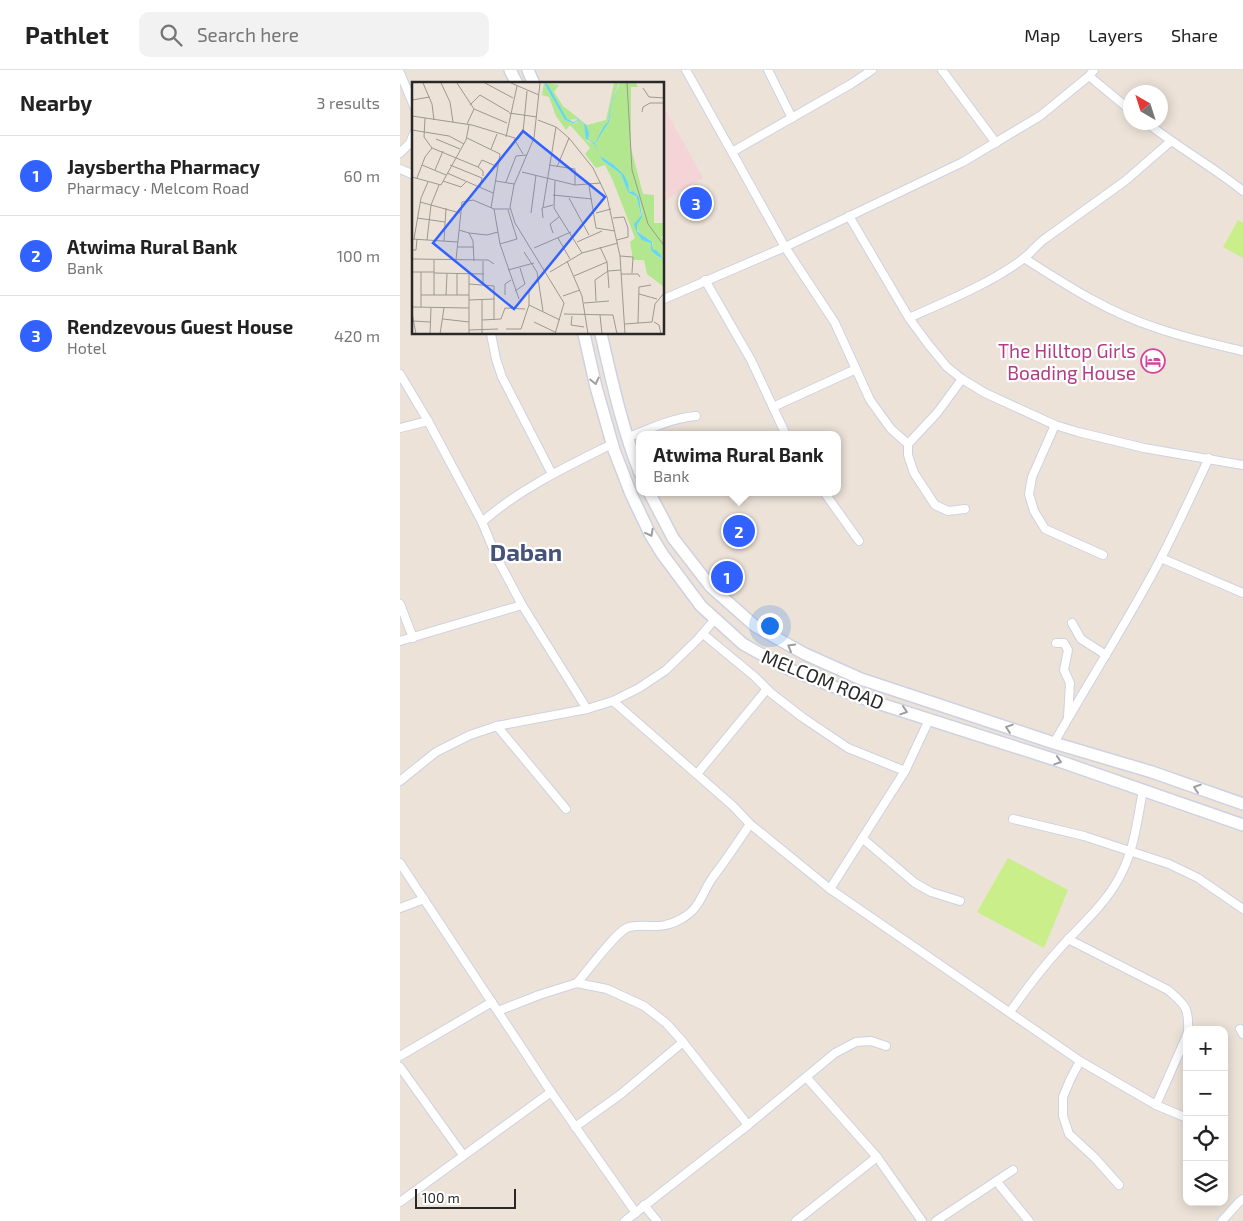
<!DOCTYPE html>
<html lang="en">
<head>
<meta charset="utf-8">
<style>
  :root { --surface:#fff; --page:#f2f2f2; --text:#222; --muted:#767676; --line:#e0e0e0; --accent:#3162ff }
  body { margin:0; font-family:"Exo 2",sans-serif; background:var(--page); color:var(--text) }
  .controls { position:absolute; right:15px; bottom:15px; display:grid; overflow:hidden; border-radius:10px; box-shadow:0 2px 12px #0003 }
  .controls button { width:45px; height:45px; display:grid; place-items:center; padding:0; border:0; border-bottom:1px solid var(--line); background:var(--surface); color:var(--text); font:25px sans-serif }
  .compass { position:absolute; left:723px; top:15px; width:45px; height:45px; border-radius:50%; background:var(--surface); box-shadow:0 2px 12px #0003; rotate:321deg }
  .scale { position:absolute; left:15px; bottom:12px; width:101px; box-sizing:border-box; padding-left:5px; border:2px solid #282828; border-top:0; font-size:14px; line-height:18px; white-space:nowrap; color:#282828; -webkit-text-stroke:4px #fff; paint-order:stroke }
  .you { position:absolute; left:369px; top:555px; width:18px; height:18px; margin:-12px; border:4px solid #fff; border-radius:50%; background:#1a73e8; box-shadow:0 0 0 8px #1a73e833 }
  .badge { display:grid; place-items:center; width:32px; height:32px; border-radius:50%; background:var(--accent); color:#fff; font-size:16px; font-weight:700 }
  .pin { position:absolute; translate:-50% -50%; border:2px solid #fff; box-shadow:0 1px 5px #0006 }
  .popup { position:absolute; left:236px; top:361px; width:205px; height:65px; box-sizing:border-box; display:grid; place-content:center; border-radius:10px; background:var(--surface); filter:drop-shadow(0 1px 4px #0005); font-size:16px; white-space:nowrap; color:var(--muted) }
  .popup b { font-size:19px; color:var(--text) }
  .popup::after { content:''; position:absolute; left:50%; top:100%; margin-left:-10px; border:10px solid transparent; border-top-color:var(--surface) }
  .list { margin:0; padding:0; list-style:none }
  h2 { display:flex; justify-content:space-between; align-items:center; height:65px; margin:0; padding:0 20px; font-size:21px }
  h2 small { font-size:16px; font-weight:400; color:var(--muted) }
  .list li { display:grid; grid-template-columns:32px 1fr auto; gap:15px; align-items:center; box-sizing:border-box; height:80px; padding:0 20px; border-top:1px solid var(--line) }
  .list b { display:block; font-size:19px; white-space:nowrap }
  .list p { margin:0; font-size:16px; white-space:nowrap; color:var(--muted) }
  .list em { font-size:16px; font-style:normal; color:var(--muted) }
  .icon { flex:none; width:28px; height:28px; fill:none; stroke:currentColor; stroke-width:2; stroke-linecap:round; stroke-linejoin:round }
  .map { position:relative; flex:none; width:843px; height:1151px; overflow:hidden }
  header { display:flex; align-items:center; gap:30px; box-sizing:border-box; height:70px; padding:0 25px; background:var(--surface); border-bottom:1px solid var(--line) }
  header strong { font-size:24px }
  nav { display:flex; gap:28px; margin-inline-start:auto; font-size:18px }
  .search { width:350px; height:45px; background:var(--page); display:flex; align-items:center; gap:12px; box-sizing:border-box; padding:0 18px; border-radius:10px; color:var(--muted); font-size:19px }
  main { display:flex }
  aside { flex:1; background:var(--surface) }
  .map>svg:first-child { display:block }
</style>
</head>
<body>
<header>
<strong>Pathlet</strong>
<div class="search"><svg class="icon" aria-label="search" viewBox="0 0 24 24"><circle cx="10" cy="10" r="6"/><path d="M15 15l6 6"/></svg>Search here</div>
<nav><a>Map</a><a>Layers</a><a>Share</a></nav>
</header>
<main>
<aside>
<h2>Nearby<small>3 results</small></h2>
<ul class="list">
<li><span class="badge">1</span><div><b>Jaysbertha Pharmacy</b><p>Pharmacy · Melcom Road</p></div><em>60 m</em></li>
<li><span class="badge">2</span><div><b>Atwima Rural Bank</b><p>Bank</p></div><em>100 m</em></li>
<li><span class="badge">3</span><div><b>Rendzevous Guest House</b><p>Hotel</p></div><em>420 m</em></li>
</ul>
</aside>
<div class="map">
<svg width="843" height="1151" viewBox="0 0 843 1151">
  <rect width="100%" height="100%" fill="#ece2d8"/>
  <path fill="#f4d4d7" d="M266,41l37,67 -39,23v-89z"/>
  <g fill="#caef8a">
    <path d="M838,150l5,3v35l-20,-11z"/>
    <path d="M608,788l60,32 -24,58 -67,-36z"/>
  </g>
  <g fill="none" stroke-linecap="round" stroke-linejoin="round">
    <g stroke="#cdd2e2" stroke-width="10">
      <g id="street">
        <path d="M286,0l99,177 50,76 35,77 21,29 17,15"/>
        <path d="M368,0l24,48"/>
        <path d="M542,0l54,73"/>
        <path d="M0,3l14,33"/>
        <path d="M689,6l41,34"/>
        <path d="M746,52c31,25 66,44 97,69"/>
        <path d="M332,82l119,-68 21,-14"/>
        <path d="M0,83l10,-10 4,-10"/>
        <path d="M0,99l14,6"/>
        <path d="M449,146l60,102 19,26 19,23 15,12 23,14 70,32 23,7 66,16 99,17"/>
        <path d="M624,188c42,27 85,55 133,70 28,10 57,16 86,23"/>
        <path d="M305,210l46,80 35,75"/>
        <path d="M264,229l121,-52 178,-85 77,-46 49,-40 5,-6"/>
        <path d="M509,248c38,-17 80,-34 114,-59 8,-6 14,-15 23,-21l79,-57 45,-39"/>
        <path d="M91,264l5,25 6,18 50,97"/>
        <path d="M0,304l28,47 54,101 15,36 25,47 65,104"/>
        <path d="M562,309l-25,34 -29,31v11l6,18 21,32 13,6 17,-2"/>
        <path d="M373,337l83,-38"/>
        <path d="M655,355l-23,52 -3,17 5,17 11,18 58,26"/>
        <path d="M0,358l28,-7"/>
        <path d="M227,368c22,-9 45,-20 69,-22"/>
        <path d="M424,422l35,49"/>
        <path d="M82,452c39,-34 84,-55 130,-78"/>
        <path d="M761,488l82,35"/>
        <path d="M0,534l13,34"/>
        <path d="M672,553l9,16 25,16"/>
        <path d="M303,564l51,42 17,17 31,24 46,31 57,23"/>
        <path d="M0,571l122,-36"/>
        <path d="M656,573h8l4,7 -4,20 6,13 -2,34"/>
        <path d="M213,631l120,105 17,18 80,65 250,172 76,44 31,13"/>
        <path d="M97,656l69,83"/>
        <path d="M654,673c35,-62 74,-122 107,-185 17,-33 32,-66 48,-100"/>
        <path d="M297,704l70,-85"/>
        <path d="M0,711l36,-29 34,-17 27,-9 90,-17 26,-8 26,-13 27,-18 32,-31 17,-20"/>
        <path d="M613,749l71,17 85,28 29,14 45,31"/>
        <path d="M462,768l53,45 16,9 29,9"/>
        <path d="M0,793l151,229 85,121"/>
        <path d="M430,819l75,-118 24,-51"/>
        <path d="M0,838l24,-9"/>
        <path d="M668,869l100,51c17,15 21,17 20,40"/>
        <path d="M177,913c10,-11 40,-53 52,-56 20,-4 31,4 52,-8 20,-11 20,-25 32,-42 13,-17 25,-35 37,-53"/>
        <path d="M98,941l41,-16 38,-12 30,6 37,17 22,17 17,19 65,83"/>
        <path d="M610,942c16,-23 33,-45 52,-66 23,-25 48,-46 62,-78 11,-24 14,-52 19,-78"/>
        <path d="M840,959l3,5"/>
        <path d="M0,986l92,-54"/>
        <path d="M680,991l-10,19 -7,17v19l6,18 26,24 24,27"/>
        <path d="M0,997l63,88"/>
        <path d="M407,1008l70,79 45,64"/>
        <path d="M756,1035l31,-70"/>
        <path d="M175,1057l46,-33 62,-52"/>
        <path d="M597,1112l32,39"/>
        <path d="M0,1132l151,-110"/>
        <path d="M244,1135l13,16"/>
        <path d="M225,1151l123,-96 87,-72 21,-11 15,-1 15,5"/>
        <path d="M396,1151l81,-64"/>
        <path d="M536,1151l77,-51"/>
        <path d="M822,1151l17,-19 4,-3"/>
      </g>
    </g>
    <g stroke="#cdd2e2" stroke-width="14">
      <g id="secondary">
        <path d="M110,0l7,14"/>
        <path d="M128,0l6,14"/>
        <path d="M184,264l12,53 18,63 17,44 19,40 13,21 38,51 42,38 43,24 79,31 194,62 184,64"/>
        <path d="M201,264c11,47 21,94 39,139"/>
        <path d="M249,422l24,46 38,49 44,39 50,28 56,25 193,64 98,29 91,32"/>
      </g>
    </g>
    <use href="#street" stroke="#fff" stroke-width="8"/>
    <use href="#secondary" stroke="#fff" stroke-width="11"/>
  </g>
  <defs><path id="oneway-chevron" d="M-2-3.5L2.5 0L-2 3.5" fill="none" stroke-width="1.6" stroke-linecap="round" stroke-linejoin="round" transform="scale(1.25)"/></defs>
  <g stroke="#9e9e9e">
    <use href="#oneway-chevron" transform="translate(195 311) rotate(77)"/>
    <use href="#oneway-chevron" transform="translate(250 463) rotate(62)"/>
    <use href="#oneway-chevron" transform="translate(391 577) rotate(-150)"/>
    <use href="#oneway-chevron" transform="translate(504 641) rotate(18)"/>
    <use href="#oneway-chevron" transform="translate(609 658) rotate(-161)"/>
    <use href="#oneway-chevron" transform="translate(658 691) rotate(18)"/>
    <use href="#oneway-chevron" transform="translate(797 718) rotate(-161)"/>
  </g>
  <defs>
    <g id="hotel-ring" transform="scale(1.25)"><circle r="9.5" fill="#fff" stroke="#d1479c" stroke-width="1.5"/><path d="M-6-4.5h1.5V1H6V5H4.5V3h-9V5H-6ZM-4 0a1.8 1.8 0 1 1 3.6 0ZM.5 0V-2.5h3Q6-2.5 6 0Z" fill="#d1479c"/></g>
  </defs>
  <g fill-rule="evenodd">
    <use href="#hotel-ring" x="753" y="291"/>
  </g>
  <g text-anchor="middle" dominant-baseline="central" stroke-width="4.5" stroke-linejoin="round" paint-order="stroke">
    <g font-size="19" fill="#b23c85" stroke="#fff" text-anchor="end">
      <text x="736" y="280">The Hilltop Girls<tspan x="736" dy="22">Boading House</tspan></text>
    </g>
    <g font-size="19" fill="#282828" stroke="#fff">
      <text transform="translate(423 609) rotate(22)">MELCOM ROAD</text>
    </g>
    <g font-size="24" font-weight="bold" fill="#45527b" stroke="#fff">
      <text x="126" y="481">Daban</text>
    </g>
  </g>
  <g transform="translate(12 12)">
    <rect width="252" height="252" fill="#ece2d8"/>
    <path d="M132,1l21,37 11,3 2,-3 6,4 3,17 7,3 8,16 19,14 7,18 10,6 3,21 -5,4v8l15,12 5,13 8,3v28l-17,-13 -3,-14h-11l-3,-18 5,-4 -22,-57 -8,-16 -9,3 -11,-14 5,-6 -3,-4 -17,-19 -4,5 -10,-14 -7,-19 -7,-2zM134,1l13,2 -5,7 9,14 24,19 19,-5 8,-37h5l-7,17 -4,22 -13,21 -7,-3 -3,-16 -7,-5 -10,1 -4,-5zM208,1h16l2,4h-7v61l12,46 11,1v28h10v12l-3,2 3,4v15h-6l-5,-6v-7l-15,-12 -2,-5 6,-13 -3,-15 -6,-7 -4,1 -2,-11 -13,-16 -14,-9 -5,-12 14,-22 3,-20z" fill="#b2e790"/>
    <path d="M132,1l4,2 19,34 7,3 4,-3 8,6 3,8 -1,7 7,3 9,-17 4,-4 4,-22 8,-17 -8,19 -3,20 -14,22 5,12 14,9 10,10 4,8 1,9 4,-1 6,6 3,20 -5,8v6l15,11 1,8h3l8,9 -7,-3 -6,-6v-7l-9,-3 -6,-9 -2,-7 7,-8 -4,-19 -9,-5 -7,-18 -19,-14 -8,-16 -8,-5 -2,-15 -6,-4 -4,3 -9,-3z" fill="#62d7f7"/>
    <path fill="none" stroke="#9e9892" stroke-width="1" d="M11,1l9,21 2,16M29,1l9,19 3,20M45,1l17,26 33,14M73,1l28,15M99,1l28,12M128,1l-6,55 -20,47 -4,22 5,16 49,80 -9,31M215,1l5,87 16,54 17,23M231,6l6,9 16,1M0,18l18,-3M58,23l10,-10 29,17M230,30l1,-5 7,-4h15M97,31l28,4M0,34l60,9 46,14 5,-7 4,-41M13,36l-1,19 8,11M126,38l18,7 13,11 24,30 14,29 13,59 5,78M55,42l7,-15M0,48l37,6 15,8M94,55l11,-51M55,56l33,16 -9,54M24,57l24,10M102,57l9,15M79,67l6,-15M10,83l24,10M38,83l32,13 -2,9M137,83l26,4v16M66,85l4,-7 16,7M145,85l12,-29M23,88l8,-19M110,90l53,13 26,-2M35,91l46,20M0,95l29,8 25,-45 3,-15M5,96l8,-21 7,-9 46,19 5,4v5M31,99l18,6 6,-6M84,99l18,3M143,99l-1,27 28,45M94,100l10,-26 11,-1M177,104l7,42 19,3M141,113l39,4M157,116l20,37M8,120l40,11M131,125l13,-80M82,127l6,35 19,55M96,128l9,29M119,131l5,-38M184,131l15,-4M5,136l28,4M131,136l-1,-10 11,-3M201,136l11,-1 4,11v9l-11,3M47,148l10,3 4,8 1,20M57,151l18,2 11,-3M141,151l-3,-9 9,-7M146,156l12,21M0,157l46,3M2,157l7,-41 7,-16M15,158l4,-35 8,-20M32,159l2,-33M165,160l25,-11M88,162l17,-5M45,165h17M188,165l7,15 2,26M122,166l37,-16M0,168h4l1,-11M112,170l13,20 6,39M208,174l13,1 -1,16M0,177l76,1 6,4M44,178l6,-58 11,-2 21,9h17M155,179l15,35 6,38M96,188l26,-7M0,190h22M9,190v35M138,190l32,-19 36,-10M22,191l50,1M57,192v60M209,192h17l2,3M162,194l33,-14M57,202l25,2M71,202v-23M82,204v34M103,209l10,-7 -5,-16M227,212l18,5M9,213h48M22,213v-35M34,213l1,-21M45,213v-22M93,213v-11l6,-4M151,214l17,-6M57,218l25,-1M70,218v34M184,219l-1,-21 13,-9 13,-1M172,221l25,-2M117,223l31,15M0,225l57,1M0,231l4,21M152,232l49,1 4,19M188,233l2,19M160,234l-1,9 13,2M31,237l26,3M70,238l19,-1 4,-11 20,1M1,239l17,1M122,240l21,10M242,240l5,3 2,9M226,241l1,-36 12,-2M213,242l27,-2 3,-18 10,-12M94,247h15l8,-24v-15M57,248l29,-1M18,252l1,-26M28,252l4,-26"/>
    <path fill="#3162ff" fill-opacity="0.15" stroke="#3162ff" stroke-width="2.5" d="M111,49l82,66 -91,112 -81,-66z"/>
    <rect width="252" height="252" fill="none" stroke="#282828" stroke-width="2.5"/>
  </g>
</svg>
<div class="controls">
<button>+</button>
<button>−</button>
<button><svg class="icon" aria-label="locate" viewBox="0 0 24 24"><circle cx="12" cy="12" r="6"/><path d="M12 2v4M12 18v4M2 12h4M18 12h4"/></svg></button>
<button><svg class="icon" aria-label="layers" viewBox="0 0 24 24"><path d="M12 4l9 5-9 5-9-5zM3 14l9 5 9-5"/></svg></button>
</div>
<svg class="compass" viewBox="-18 -18 36 36"><path d="M0-13l5 13h-10z" fill="#e53935"/><path d="M0 13l5-13h-10z" fill="#767676"/></svg>
<div class="scale">100 m</div>
<div class="you"></div>
<div class="pin badge" style="left:327px;top:507px">1</div>
<div class="pin badge" style="left:339px;top:461px">2</div>
<div class="popup"><b>Atwima Rural Bank</b>Bank</div>
<div class="pin badge" style="left:296px;top:133px">3</div>
</div>
</main>
</body>
</html>
